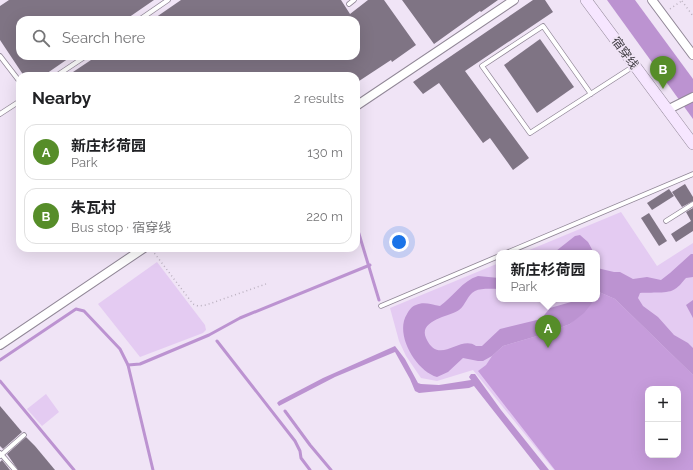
<!DOCTYPE html>
<html lang="en">
<head>
<meta charset="utf-8">
<style>
  :root { --surface:#fff; --page:#f6f6f6; --text:#202124; --muted:#757577; --line:#e0e0e0; --accent:#568d29 }
  body { margin:0; font-family:Raleway,"Noto Sans SC",sans-serif; background:var(--page); color:var(--text) }
  .controls { position:absolute; right:12px; bottom:12px; display:grid; overflow:hidden; border-radius:8px; box-shadow:0 4px 16px #0002 }
  .controls button { width:36px; height:36px; display:grid; place-items:center; padding:0; border:0; border-bottom:1px solid var(--line); background:var(--surface); color:var(--text); font:20px sans-serif }
  .you { position:absolute; left:399px; top:242px; width:14px; height:14px; margin:-10px; border:3px solid #fff; border-radius:50%; background:#1a73e8; box-shadow:0 0 0 6px #1a73e833 }
  .badge { display:grid; place-items:center; width:26px; height:26px; border-radius:50%; background:var(--accent); color:#fff; font-size:13px; font-weight:700 }
  .pin { position:absolute; translate:-50% -33px; filter:drop-shadow(0 1px 2px #0008) }
  .pin::after { content:''; position:absolute; top:21px; width:14px; height:12px; background:inherit; clip-path:polygon(0 0,100% 0,50% 100%) }
  .popup { position:absolute; left:496px; top:250px; width:104px; height:52px; box-sizing:border-box; display:grid; place-content:center; border-radius:8px; background:var(--surface); filter:drop-shadow(0 1px 3px #0005); font-size:13px; white-space:nowrap; color:var(--muted) }
  .popup b { font-size:15px; color:var(--text) }
  .popup::after { content:''; position:absolute; left:50%; top:100%; margin-left:-8px; border:8px solid transparent; border-top-color:var(--surface) }
  .list { margin:0; padding:0; list-style:none }
  h2 { display:flex; justify-content:space-between; align-items:center; height:52px; margin:0; padding:0 16px; font-size:17px }
  h2 small { font-size:13px; font-weight:400; color:var(--muted) }
  .list li { display:grid; grid-template-columns:26px 1fr auto; gap:12px; align-items:center; box-sizing:border-box; height:56px; margin:0 8px 8px; padding:0 8px; border:1px solid var(--line); border-radius:12px }
  .list b { display:block; font-size:15px; white-space:nowrap }
  .list p { margin:0; font-size:13px; white-space:nowrap; color:var(--muted) }
  .list em { font-size:13px; font-style:normal; color:var(--muted) }
  .icon { flex:none; width:22px; height:22px; fill:none; stroke:currentColor; stroke-width:2; stroke-linecap:round; stroke-linejoin:round }
  .map { position:relative; flex:none; width:693px; height:470px; overflow:hidden }
  .search { position:absolute; background:var(--surface); box-shadow:0 4px 16px #0002; left:16px; top:16px; width:344px; height:44px; display:flex; align-items:center; gap:10px; box-sizing:border-box; padding:0 14px; border-radius:12px; color:var(--muted); font-size:15px }
  .panel { position:absolute; background:var(--surface); box-shadow:0 4px 16px #0002; left:16px; top:72px; width:344px; height:180px; border-radius:12px }
  .map>svg:first-child { display:block }
</style>
</head>
<body>
<div class="map">
<svg width="693" height="470" viewBox="0 0 693 470">
  <rect width="100%" height="100%" fill="#f0e4f6"/>
  <g fill="#e4cbf2" fill-rule="evenodd">
    <path d="M621,212l36,54 36,-23v227h-139l-81,-100 -36,11 -16,-3 -15,-22 -7,-15 -9,-33 109,-45v36h98v-46h-75zM648,389h30v66h-30z"/>
    <path d="M157,262l48,63 1,5 -3,3 -63,24 -42,-53z"/>
    <path d="M46,394l13,18 -17,14 -15,-17z"/>
  </g>
  <path fill="#c69cdb" fill-rule="evenodd" d="M599,292l16,7 78,76v95h-138l-77,-99 8,-6 6,-9 11,-10 41,-12 26,-10 23,-22v-3h4v-6zM648,389h30v66h-30z"/>
  <g fill="#bc93d1">
    <path d="M607,0h28l58,79v40z"/>
    <path d="M580,235l8,7 6,11h-51l13,-2 19,-15z"/>
    <path d="M691,254h2v23l-7,1c-3,3 -7,9 -11,11 -6,5 -25,3 -35,4l-2,5 5,8 15,11 16,18 14,8 5,5v27l-78,-76 -16,-7 -2,1v-25l17,4h6l13,7 14,-2 14,3 9,-7z"/>
    <path d="M478,276l21,2v11c-7,0 -18,-1 -24,2 -8,4 -9,14 -16,19 -8,6 -41,10 -33,28 13,29 34,-4 50,8h6l18,-17 41,-10 9,-11 21,-6 3,-3h19v3l-9,11 -14,11 -26,10 -41,12 -11,10 -9,5h-5l-15,-3 -15,14 -11,5c-21,-6 -43,-43 -30,-63 2,-4 5,-8 9,-9 8,-4 16,0 24,1 14,-10 22,-25 38,-30z"/>
    <path d="M693,300v18l-7,-13z"/>
    <path d="M395,346l10,13 13,24 3,1 18,1 32,-5 -2,-3 2,-3h4l26,36 48,60h-9l-66,-84 -5,2 -50,5 -4,-2 -5,-12 -15,-27 -60,25 -56,29 -2,-3 2,-2 44,-23z"/>
  </g>
  <g fill="none" stroke-linecap="round" stroke-linejoin="round">
    <g stroke="#bc93d1" stroke-width="3">
      <path d="M356,224l23,76"/>
      <path d="M217,341l78,100 5,10 1,7 9,12"/>
      <path d="M0,360l76,-51 8,2 36,38 8,16 25,105"/>
      <path d="M128,365l12,-1 69,-29 31,-17 130,-53"/>
      <path d="M0,381l74,89"/>
      <path d="M285,411l25,34 21,25"/>
    </g>
  </g>
  <g fill="#7f7484">
    <path d="M9,0h145l-29,20h-105v36h52l-29,20h-19l-24,-36v-34z"/>
    <path d="M181,0h160l9,14 18,-14h16l32,45 -24,17 -1,-2 -35,23v-7h-289l30,-20h259v-36h-204z"/>
    <path d="M402,0h96l-17,12 -1,-1 -46,33z"/>
    <path d="M533,0h12l8,12 -88,59 64,87 -16,12 -23,-32 -7,5 -44,-60 -16,11 -10,-12z"/>
    <path d="M540,39l34,48 -37,26 -33,-48z"/>
    <path d="M685,184l8,13v4l-11,6 -10,-15z"/>
    <path d="M669,189l5,7 -22,14 -5,-7z"/>
    <path d="M693,208v23l-17,11 -5,-8 20,-13 -5,-9z"/>
    <path d="M649,213l18,28 -8,5 -18,-28z"/>
    <path d="M0,406l22,26 -19,17 -3,-3z"/>
    <path d="M26,437l9,9 20,24h-37l-11,-16z"/>
    <path d="M2,460l8,10h-10v-8z"/>
  </g>
  <g fill="none" stroke-linecap="round" stroke-linejoin="round">
    <g stroke="#918797" stroke-width="5.5">
      <g id="lane">
        <path d="M349,4l5,-4"/>
        <path d="M139,20l29,-20"/>
        <path d="M0,56l20,26"/>
        <path d="M56,76l30,-20"/>
        <path d="M591,94l-48,-68 -61,40 48,67 104,-67"/>
        <path d="M0,114l20,-13"/>
        <path d="M666,221l27,-17"/>
        <path d="M506,253l187,-79"/>
        <path d="M381,306l118,-50"/>
        <path d="M0,453l15,17"/>
        <path d="M0,456l24,-21"/>
      </g>
    </g>
    <g stroke="#918797" stroke-width="10">
      <g id="street">
        <path d="M652,0l41,55"/>
        <path d="M356,106l158,-106"/>
        <path d="M667,110l26,-13"/>
        <path d="M0,345l144,-97"/>
      </g>
    </g>
    <g stroke="#918797" stroke-width="12">
      <path id="secondary" d="M586,0l107,144"/>
    </g>
    <g stroke="#bab0bf" stroke-width="1.5" stroke-dasharray="1 3" stroke-linecap="butt">
      <path d="M682,1l11,15"/>
      <path d="M670,9l13,-9"/>
      <path d="M152,250l41,54 5,2 8,-1 60,-21"/>
    </g>
    <use href="#lane" stroke="#fff" stroke-width="4"/>
    <use href="#street" stroke="#fff" stroke-width="8"/>
    <use href="#secondary" stroke="#f6e6ff" stroke-width="11"/>
  </g>
  <g text-anchor="middle" dominant-baseline="central" stroke-width="4" stroke-linejoin="round" paint-order="stroke">
    <g font-size="12" fill="#3e3a41" stroke="#f0e4f6">
      <text transform="translate(625 53) rotate(54)">宿穿线</text>
    </g>
  </g>
</svg>
<div class="controls">
<button>+</button>
<button>−</button>
</div>
<div class="you"></div>
<div class="pin badge" style="left:548px;top:348px">A</div>
<div class="popup"><b>新庄杉荷园</b>Park</div>
<div class="pin badge" style="left:663px;top:89px">B</div>
<div class="search"><svg class="icon" aria-label="search" viewBox="0 0 24 24"><circle cx="10" cy="10" r="6"/><path d="M15 15l6 6"/></svg>Search here</div>
<section class="panel">
<h2>Nearby<small>2 results</small></h2>
<ul class="list">
<li><span class="badge">A</span><div><b>新庄杉荷园</b><p>Park</p></div><em>130 m</em></li>
<li><span class="badge">B</span><div><b>朱瓦村</b><p>Bus stop · 宿穿线</p></div><em>220 m</em></li>
</ul>
</section>
</div>
</body>
</html>
